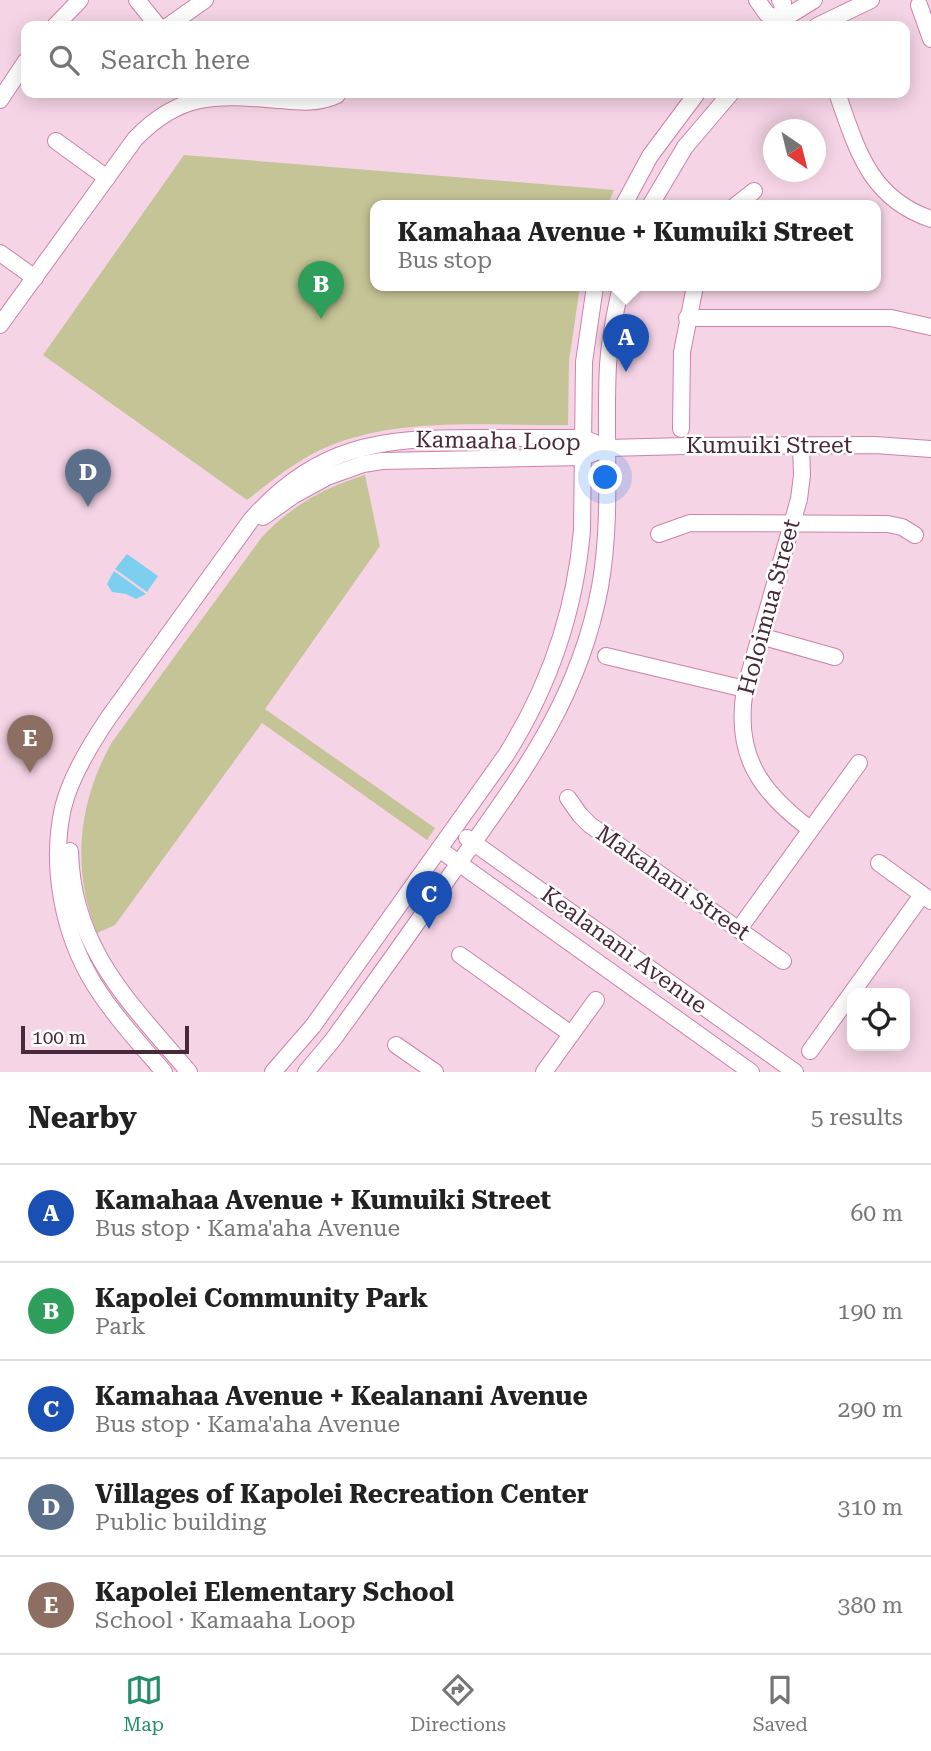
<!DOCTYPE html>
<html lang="en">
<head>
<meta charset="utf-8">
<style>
  :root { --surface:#fff; --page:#f2f2f2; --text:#222; --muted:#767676; --line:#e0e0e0; --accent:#248d6a }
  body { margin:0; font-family:"Roboto Serif",serif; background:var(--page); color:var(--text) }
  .controls { position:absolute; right:21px; bottom:21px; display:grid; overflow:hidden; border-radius:14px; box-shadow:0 4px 18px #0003 }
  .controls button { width:63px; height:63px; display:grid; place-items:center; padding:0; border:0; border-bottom:2px solid var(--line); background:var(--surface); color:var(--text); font:35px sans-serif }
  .compass { position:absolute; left:763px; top:119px; width:63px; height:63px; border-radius:50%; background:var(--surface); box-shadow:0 4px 18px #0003; rotate:145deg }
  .scale { position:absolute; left:21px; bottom:18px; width:168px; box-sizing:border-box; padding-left:7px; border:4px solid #48293a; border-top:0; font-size:19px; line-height:24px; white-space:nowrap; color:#48293a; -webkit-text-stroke:5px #fff; paint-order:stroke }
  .you { position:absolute; left:606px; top:478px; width:24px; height:24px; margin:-18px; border:5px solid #fff; border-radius:50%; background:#1a73e8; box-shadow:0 0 0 10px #1a73e833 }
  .badge { display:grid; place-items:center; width:46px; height:46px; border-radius:50%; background:var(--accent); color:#fff; font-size:23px; font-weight:700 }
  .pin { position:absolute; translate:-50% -58px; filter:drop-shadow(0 2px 4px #0008) }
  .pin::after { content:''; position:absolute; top:37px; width:24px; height:21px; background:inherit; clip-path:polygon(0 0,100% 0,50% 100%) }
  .popup { position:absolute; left:370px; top:200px; width:511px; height:91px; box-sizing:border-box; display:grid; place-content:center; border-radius:14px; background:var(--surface); filter:drop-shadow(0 2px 5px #0005); font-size:23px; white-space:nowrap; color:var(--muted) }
  .popup b { font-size:26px; color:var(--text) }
  .popup::after { content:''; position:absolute; left:50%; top:100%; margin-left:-14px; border:14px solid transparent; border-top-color:var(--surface) }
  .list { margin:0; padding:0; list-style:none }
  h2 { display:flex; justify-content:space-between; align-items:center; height:91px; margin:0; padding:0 28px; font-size:30px }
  h2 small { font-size:23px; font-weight:400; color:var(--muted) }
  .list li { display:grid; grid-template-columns:46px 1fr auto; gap:21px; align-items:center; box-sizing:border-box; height:98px; padding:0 28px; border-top:2px solid var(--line) }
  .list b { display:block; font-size:26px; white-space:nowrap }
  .list p { margin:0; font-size:23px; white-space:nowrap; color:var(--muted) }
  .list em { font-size:23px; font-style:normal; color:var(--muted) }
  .icon { flex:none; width:38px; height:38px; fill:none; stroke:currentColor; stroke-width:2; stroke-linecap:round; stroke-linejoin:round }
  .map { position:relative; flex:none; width:931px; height:1072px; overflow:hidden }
  .search { position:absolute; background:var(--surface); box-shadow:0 4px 18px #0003; left:21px; right:21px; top:21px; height:77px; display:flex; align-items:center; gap:18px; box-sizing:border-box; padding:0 24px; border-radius:14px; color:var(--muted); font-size:26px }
  .sheet { height:581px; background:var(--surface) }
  nav { display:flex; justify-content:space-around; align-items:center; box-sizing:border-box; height:98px; border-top:2px solid var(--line); background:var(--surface); font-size:19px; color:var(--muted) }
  nav a { display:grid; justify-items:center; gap:4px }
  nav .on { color:var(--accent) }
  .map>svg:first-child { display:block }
</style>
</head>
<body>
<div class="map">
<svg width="931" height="1072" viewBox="0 0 931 1072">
  <rect width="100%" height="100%" fill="#f5d4e5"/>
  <g fill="#c5c496">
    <path d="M184,155l430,35 -7,16h-231v80h204l-11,75 -1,64c-81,1 -176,-10 -250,26 -26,13 -48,31 -71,49l-204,-145z"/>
    <path d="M365,475l15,71 -115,163 170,119 -8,12 -165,-117 -147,202 -18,8c-26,-64 -19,-131 15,-191l150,-205c29,-31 63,-50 103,-62z"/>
  </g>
  <g fill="#7dcff0">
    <path d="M127,554l31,22 -11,16 -32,-23z"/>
    <path d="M114,571l32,23 -10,5 -10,-5 -14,-2 -5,-8z"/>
  </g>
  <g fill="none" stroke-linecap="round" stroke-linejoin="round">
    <g stroke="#cd81ab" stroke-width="18">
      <g id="minor">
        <path d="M137,0l21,26"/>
        <path d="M757,0l10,14 14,6"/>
        <path d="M780,0l3,3 -2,17"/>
        <path d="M919,5l12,34"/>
        <path d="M55,26l25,-26"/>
        <path d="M168,26l37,-26"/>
        <path d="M772,26l42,-26"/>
        <path d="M817,26l54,-26"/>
        <path d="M837,93c20,56 32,105 94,126"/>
        <path d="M0,100l26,-39"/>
        <path d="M56,141l51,37"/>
        <path d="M623,206l27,-50 47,-63"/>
        <path d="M650,206l35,-59 46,-54"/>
        <path d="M735,206l19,-15"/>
        <path d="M0,253l35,25"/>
        <path d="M687,318h204l40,9"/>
        <path d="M0,325l135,-186c46,-48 83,-44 144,-39 21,2 39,4 58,-5"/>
        <path d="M681,429l1,-77 13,-66"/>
        <path d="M801,446l1,29 -3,24 -54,190c-11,65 14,102 65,140"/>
        <path d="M263,517l31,-22 33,-18 36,-13 19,-3 201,-4 24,-9 78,-2 190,-1 56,4"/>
        <path d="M659,534l31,-11 198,1 14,3 13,8"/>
        <path d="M760,636l75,21"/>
        <path d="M606,656l139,33"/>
        <path d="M568,798l12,17 10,10 193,136"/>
        <path d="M467,838l328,234"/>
        <path d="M439,849l312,223"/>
        <path d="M70,851c2,97 60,152 119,221"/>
        <path d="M879,863l52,38"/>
        <path d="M739,929l120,-166"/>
        <path d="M460,955l111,79"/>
        <path d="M396,1045l39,27"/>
        <path d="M810,1051l112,-156"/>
        <path d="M164,1072c-24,-28 -50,-56 -70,-88 -31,-50 -44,-118 -31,-176 7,-30 29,-66 46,-91l142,-197c66,-75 129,-82 224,-82 36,0 72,0 108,0l24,10"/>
        <path d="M273,1072l40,-46 193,-271c44,-70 69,-143 76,-225l2,-168 11,-76"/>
        <path d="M306,1072l26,-31c43,-59 85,-118 127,-178 64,-90 120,-164 141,-276 13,-73 4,-148 8,-222 2,-27 7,-53 13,-79"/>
        <path d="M544,1072l52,-72"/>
      </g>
    </g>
    <use href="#minor" stroke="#fff" stroke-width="16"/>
  </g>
  <g text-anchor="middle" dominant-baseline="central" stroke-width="5" stroke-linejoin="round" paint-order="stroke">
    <g font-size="23" fill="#48293a" stroke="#fff">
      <text transform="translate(498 441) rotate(1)">Kamaaha Loop</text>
      <text x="769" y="445">Kumuiki Street</text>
      <text transform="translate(769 607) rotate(-75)">Holoimua Street</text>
      <text transform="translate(673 883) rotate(35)">Makahani Street</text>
      <text transform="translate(624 950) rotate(36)">Kealanani Avenue</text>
    </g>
  </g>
</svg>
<div class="controls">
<button><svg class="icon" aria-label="locate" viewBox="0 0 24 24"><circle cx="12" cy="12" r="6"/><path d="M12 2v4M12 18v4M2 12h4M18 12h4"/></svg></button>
</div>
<svg class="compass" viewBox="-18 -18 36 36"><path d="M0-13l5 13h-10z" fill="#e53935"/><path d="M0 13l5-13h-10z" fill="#767676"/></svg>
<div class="scale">100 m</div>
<div class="you"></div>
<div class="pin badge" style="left:626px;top:372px;background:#1a4fb4">A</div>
<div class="popup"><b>Kamahaa Avenue + Kumuiki Street</b>Bus stop</div>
<div class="pin badge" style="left:321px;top:319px;background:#2e9e5b">B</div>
<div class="pin badge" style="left:429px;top:929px;background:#1a4fb4">C</div>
<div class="pin badge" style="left:88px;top:507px;background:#5c6f8a">D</div>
<div class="pin badge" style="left:30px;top:773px;background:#8d6e63">E</div>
<div class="search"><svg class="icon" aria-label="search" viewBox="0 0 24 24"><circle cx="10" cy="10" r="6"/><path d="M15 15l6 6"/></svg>Search here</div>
</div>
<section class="sheet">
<h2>Nearby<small>5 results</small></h2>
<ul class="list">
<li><span class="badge" style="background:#1a4fb4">A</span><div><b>Kamahaa Avenue + Kumuiki Street</b><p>Bus stop · Kama'aha Avenue</p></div><em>60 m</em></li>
<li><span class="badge" style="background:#2e9e5b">B</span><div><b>Kapolei Community Park</b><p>Park</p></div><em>190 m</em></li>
<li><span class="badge" style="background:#1a4fb4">C</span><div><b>Kamahaa Avenue + Kealanani Avenue</b><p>Bus stop · Kama'aha Avenue</p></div><em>290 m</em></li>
<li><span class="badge" style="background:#5c6f8a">D</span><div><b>Villages of Kapolei Recreation Center</b><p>Public building</p></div><em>310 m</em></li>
<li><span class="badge" style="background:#8d6e63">E</span><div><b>Kapolei Elementary School</b><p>School · Kamaaha Loop</p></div><em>380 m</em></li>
</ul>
</section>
<nav>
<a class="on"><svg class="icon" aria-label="map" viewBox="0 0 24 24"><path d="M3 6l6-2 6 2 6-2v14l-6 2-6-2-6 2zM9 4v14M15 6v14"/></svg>Map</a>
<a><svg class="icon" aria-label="directions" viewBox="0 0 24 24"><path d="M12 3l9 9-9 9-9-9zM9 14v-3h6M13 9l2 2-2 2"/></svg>Directions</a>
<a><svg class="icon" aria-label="saved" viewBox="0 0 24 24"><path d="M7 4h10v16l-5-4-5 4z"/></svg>Saved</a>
</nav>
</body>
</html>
